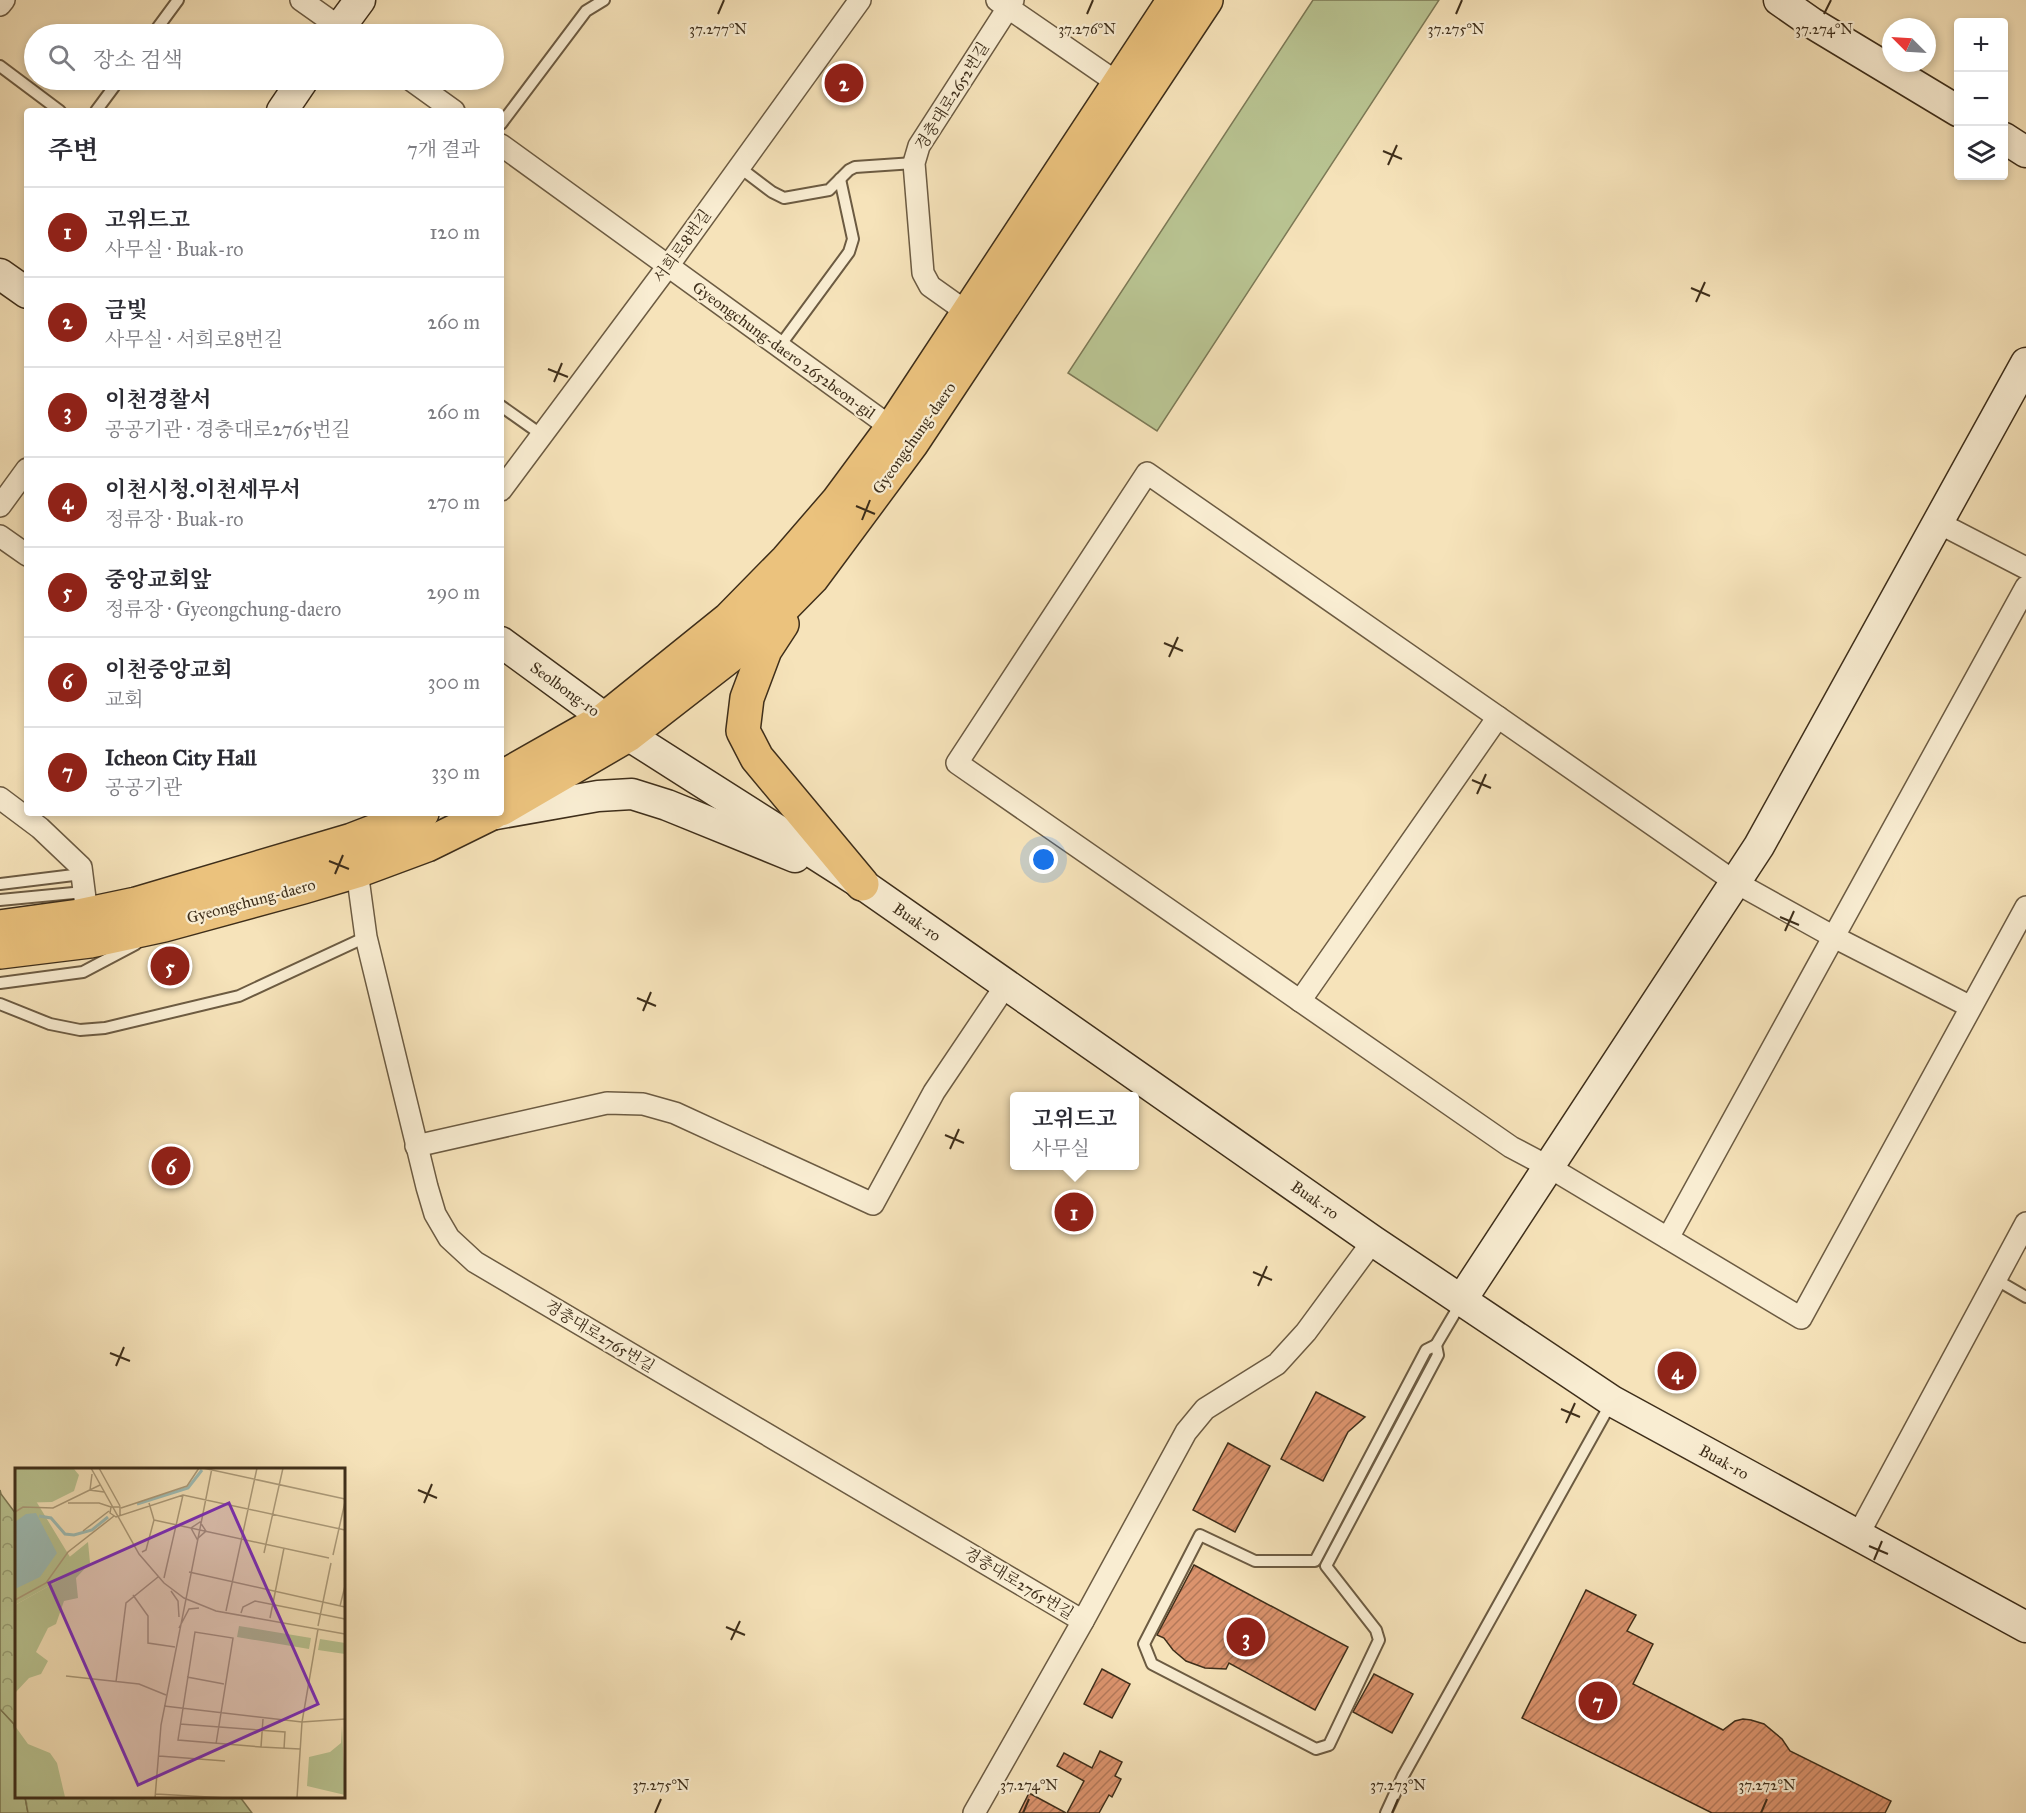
<!DOCTYPE html>
<html lang="ko">
<head>
<meta charset="utf-8">
<style>
  :root { --surface:#fff; --page:#f2f2f3; --text:#2b2b33; --muted:#7c7c81; --line:#e1e1e2; --accent:#8f2418 }
  body { margin:0; font-family:"IM FELL Great Primer","Noto Serif KR",serif; background:var(--page); color:var(--text) }
  .controls { position:absolute; right:18px; top:18px; display:grid; overflow:hidden; border-radius:6px; box-shadow:0 3px 9px #0003 }
  .controls button { width:54px; height:54px; display:grid; place-items:center; padding:0; border:0; border-bottom:2px solid var(--line); background:var(--surface); color:var(--text); font:30px sans-serif }
  .compass { position:absolute; left:1882px; top:18px; width:54px; height:54px; border-radius:50%; background:var(--surface); box-shadow:0 3px 9px #0003; rotate:294deg }
  .you { position:absolute; left:1044px; top:860px; width:21px; height:21px; margin:-15px; border:4px solid #fff; border-radius:50%; background:#1a73e8; box-shadow:0 0 0 9px #1a73e833 }
  .badge { display:grid; place-items:center; width:39px; height:39px; border-radius:50%; background:var(--accent); color:#fff; font-size:20px; font-weight:700 }
  .pin { position:absolute; translate:-50% -50%; border:3px solid #fff; box-shadow:0 2px 6px #0006 }
  .popup { position:absolute; left:1010px; top:1092px; width:129px; height:78px; box-sizing:border-box; display:grid; place-content:center; border-radius:6px; background:var(--surface); filter:drop-shadow(0 2px 4px #0005); font-size:20px; white-space:nowrap; color:var(--muted) }
  .popup b { font-size:22px; color:var(--text) }
  .popup::after { content:''; position:absolute; left:50%; top:100%; margin-left:-12px; border:12px solid transparent; border-top-color:var(--surface) }
  .list { margin:0; padding:0; list-style:none }
  h2 { display:flex; justify-content:space-between; align-items:center; height:78px; margin:0; padding:0 24px; font-size:26px }
  h2 small { font-size:20px; font-weight:400; color:var(--muted) }
  .list li { display:grid; grid-template-columns:39px 1fr auto; gap:18px; align-items:center; box-sizing:border-box; height:90px; padding:0 24px; border-top:2px solid var(--line) }
  .list b { display:block; font-size:22px; white-space:nowrap }
  .list p { margin:0; font-size:20px; white-space:nowrap; color:var(--muted) }
  .list em { font-size:20px; font-style:normal; color:var(--muted) }
  .icon { flex:none; width:33px; height:33px; fill:none; stroke:currentColor; stroke-width:2; stroke-linecap:round; stroke-linejoin:round }
  .map { position:relative; flex:none; width:2026px; height:1813px; overflow:hidden }
  .search { position:absolute; background:var(--surface); box-shadow:0 3px 9px #0003; left:24px; top:24px; width:480px; height:66px; display:flex; align-items:center; gap:15px; box-sizing:border-box; padding:0 21px; border-radius:33px; color:var(--muted); font-size:22px }
  .panel { position:absolute; background:var(--surface); box-shadow:0 3px 9px #0003; left:24px; top:108px; width:480px; height:708px; border-radius:6px }
  .map>svg:first-child { display:block }
</style>
</head>
<body>
<div class="map">
<svg width="2026" height="1813" viewBox="0 0 2026 1813">
  <defs>
    <pattern id="forest-crowns" width="20" height="18" patternUnits="userSpaceOnUse" patternTransform="scale(1.5)"><rect width="20" height="18" fill="#b9c492"/><path d="M2 6a3 3 0 1 1 6 0M12 15a3 3 0 1 1 6 0" fill="none" stroke="#98a076"/></pattern>
    <pattern id="building-hatch" width="6" height="6" patternUnits="userSpaceOnUse" patternTransform="scale(1.5)"><rect width="6" height="6" fill="#db936d"/><path d="M-1 1l2-2M0 6l6-6M5 7l2-2" fill="none" stroke="#b37859"/></pattern>
  </defs>
  <rect width="100%" height="100%" fill="#f6e3ba"/>
  <filter id="stains"><feTurbulence type="fractalNoise" baseFrequency=".00333" numOctaves="4"/><feColorMatrix values="0 0 0 0 .2 0 0 0 0 .09 0 0 0 0 .02 0 0 0 .5 -.17"/></filter>
  <radialGradient id="worn" r=".72"><stop offset=".6" stop-color="#630" stop-opacity="0"/><stop offset="1" stop-color="#630" stop-opacity=".3"/></radialGradient>
  <g fill="#b9c492" stroke="#7c7956" stroke-width="1.5">
    <path d="M1313,0h126l-282,431 -89,-58z"/>
    <path d="M0,1709l14,15 2,15v57l9,1 3,16h-28z"/>
  </g>
  <g fill="url(#forest-crowns)" stroke="#7c7956" stroke-width="1.5">
    <path d="M0,1490l1,4 15,20v225l-2,-15 -14,-15z"/>
    <path d="M25,1797h215l12,16h-224z"/>
  </g>
  <g fill="url(#building-hatch)" stroke="#3e2e1a" stroke-width="1.5">
    <path d="M1316,1392l49,25 -17,15 -25,49 -42,-22z"/>
    <path d="M1228,1443l42,23 -35,66 -42,-22z"/>
    <path d="M1194,1565l154,82 -33,63 -86,-47 -3,6 -21,-1 -19,-7 -13,-11 -9,-12 -7,-3z"/>
    <path d="M1586,1590l50,25 -9,16 26,13 -20,40 90,46 12,-9 8,-2 8,1 13,4 18,15 8,12 101,50 -6,12h-173l-190,-95z"/>
    <path d="M1102,1669l28,15 -18,34 -28,-14z"/>
    <path d="M1374,1674l39,20 -21,39 -39,-21z"/>
    <path d="M1100,1751l22,11 -7,14 6,3 -9,18 -3,-2 -10,18h-32l17,-32 -27,-15 7,-13 28,15z"/>
    <path d="M1029,1793l37,20h-47z"/>
  </g>
  <g fill="none" stroke-linecap="round" stroke-linejoin="round">
    <g stroke="#6c5b42" stroke-width="14">
      <g id="lane">
        <path d="M153,34l25,-34"/>
        <path d="M0,66l60,45"/>
        <path d="M96,111l23,-31"/>
        <path d="M501,124l85,-113 18,-11"/>
        <path d="M739,167l33,25 12,6 45,-8 20,-20 6,-3 59,-4"/>
        <path d="M779,347l70,-95 4,-13 -13,-60"/>
        <path d="M501,406l41,29"/>
        <path d="M0,884l82,-10"/>
        <path d="M0,900l84,-8"/>
        <path d="M0,983l83,-11 53,-28"/>
        <path d="M0,1004l50,20 30,6 25,-2 134,-32 127,-59"/>
        <path d="M1995,1279l31,18"/>
        <path d="M1436,1345l2,10 -112,211 50,64 3,10 -50,105 -13,4 -164,-85 -8,-20 56,-109 55,26h60l111,-211z"/>
        <path d="M1436,1345l26,-44"/>
        <path d="M1386,1813l17,-37 208,-373"/>
      </g>
    </g>
    <g stroke="#6c5b42" stroke-width="24">
      <g id="street">
        <path d="M301,0l48,34"/>
        <path d="M997,0l122,84"/>
        <path d="M0,5l4,-5"/>
        <path d="M411,80l43,31"/>
        <path d="M501,145l391,283"/>
        <path d="M968,313l-38,-27 -7,-13 -9,-110 5,-17 94,-146"/>
        <path d="M501,490l167,-224 192,-266"/>
        <path d="M0,506l27,-37"/>
        <path d="M1937,522l89,46"/>
        <path d="M0,536l27,19"/>
        <path d="M0,798l40,30 41,39 6,47"/>
        <path d="M357,871l9,66 61,250 8,27 14,24 26,24 608,359"/>
        <path d="M1300,1001l198,-284"/>
        <path d="M1971,1007l-137,-70 -99,-55 -588,-409 -190,290 554,384 38,20 252,151 225,-411"/>
        <path d="M416,1146l191,-43 36,1 32,9 198,91 61,-112 72,-107"/>
        <path d="M1668,1238l358,-651"/>
        <path d="M1858,1535l168,-312"/>
        <path d="M974,1813l109,-192 103,-189 19,-23 72,-45 29,-32 67,-91"/>
      </g>
    </g>
    <g stroke="#3e2e1a" stroke-width="33">
      <g id="secondary">
        <path d="M1779,0l33,23 146,88"/>
        <path d="M335,34l25,-34"/>
        <path d="M282,111l21,-31"/>
        <path d="M2004,138l22,14"/>
        <path d="M0,274l27,19"/>
        <path d="M501,642l127,93 234,149 511,357 239,160 414,226"/>
        <path d="M496,814l102,-18 34,-2 35,11 128,52"/>
        <path d="M1462,1299l297,-453 267,-483"/>
      </g>
    </g>
    <g stroke="#3e2e1a" stroke-width="36">
      <g id="primary">
        <path d="M782,624l-17,26 -18,48 -4,33 14,27 105,126"/>
        <path d="M501,778l104,-59 124,-100 58,-59 51,-59 54,-73 282,-428"/>
        <path d="M501,809l127,-74 126,-98 58,-59 100,-135 294,-443"/>
        <path d="M0,927l79,-11 57,-12 216,-64 70,-27"/>
        <path d="M0,952l90,-11 74,-16 139,-38 54,-16 70,-26 65,-32"/>
      </g>
    </g>
    <use href="#lane" stroke="#f9edd2" stroke-width="10"/>
    <use href="#street" stroke="#f9edd2" stroke-width="21"/>
    <use href="#secondary" stroke="#f9edd2" stroke-width="30"/>
    <use href="#primary" stroke="#ebc27d" stroke-width="33"/>
  </g>
  <path fill="none" stroke="#3e2e1a" stroke-width="2" d="M718,14l6,-14M1087,14l6,-14M1456,14l6,-14M1824,14l7,-14M1383,151l19,8M1388,165l9,-20M1691,288l19,8M1696,302l9,-20M548,369l20,8M554,382l8,-19M856,506l19,8M862,520l8,-20M1164,643l19,8M1169,657l9,-20M1472,780l19,8M1477,794l9,-20M329,861l20,8M335,874l8,-19M1780,917l19,8M1785,931l9,-20M637,998l19,8M643,1011l8,-19M945,1135l19,8M950,1149l9,-20M1253,1272l19,8M1258,1286l9,-20M110,1353l20,8M116,1366l8,-19M1561,1409l19,8M1566,1423l9,-20M418,1490l19,8M424,1503l8,-19M1869,1546l19,8M1874,1560l8,-19M726,1627l19,8M731,1640l9,-19M655,1813l6,-14M1023,1813l6,-14M1392,1813l6,-14M1761,1813l6,-14"/>
  <g text-anchor="middle" dominant-baseline="central" stroke-width="4.5" stroke-linejoin="round" paint-order="stroke">
    <g font-size="16" fill="#3e2e1a" stroke="#f9edd2">
      <text transform="translate(952 96) rotate(-58)">경충대로2652번길</text>
      <text transform="translate(682 246) rotate(-54)">서희로8번길</text>
      <text transform="translate(784 350) rotate(36)">Gyeongchung-daero 2652beon-gil</text>
      <text transform="translate(914 438) rotate(-55)">Gyeongchung-daero</text>
      <text transform="translate(565 689) rotate(36)">Seolbong-ro</text>
      <text transform="translate(251 901) rotate(-15)">Gyeongchung-daero</text>
      <text transform="translate(917 922) rotate(35)">Buak-ro</text>
      <text transform="translate(1315 1200) rotate(35)">Buak-ro</text>
      <text transform="translate(600 1336) rotate(31)">경충대로2765번길</text>
      <text transform="translate(1724 1462) rotate(29)">Buak-ro</text>
      <text transform="translate(1019 1583) rotate(31)">경충대로2765번길</text>
    </g>
  </g>
  <g transform="translate(15 1468)">
    <rect width="330" height="330" fill="#f6e3ba"/>
    <path d="M21,33l34,56 -12,24 -43,24v-102zM224,158l72,12 -2,11 -72,-12zM305,171l25,4v11l-27,-4z" fill="#b9c492"/>
    <path d="M0,1h59l5,6 -5,16 -22,11 -37,1zM73,74l2,21 -14,15 2,20 -14,3 -8,23 -8,4 -12,24 12,9 -7,13 -12,4 -14,15v-88l43,-24 9,-22zM0,258l13,18 22,9 7,10 8,34h-50zM327,258l3,69 -38,-9 2,-29 21,-5 11,-9z" fill="#b9c492"/>
    <path d="M21,45l21,40 -17,24 -25,12v-67l11,-8z" fill="#9ebdb6"/>
    <path fill="none" stroke="#9ebdb6" stroke-width="3" d="M122,36l51,-16 14,-18M24,48l12,2 14,16 9,1 18,-5 16,-13"/>
    <path fill="none" stroke="#ac9b7a" stroke-width="1.5" d="M76,0l48,86 25,29 20,15 32,13 129,23M84,0l21,38M188,0l142,31M77,6l-2,16 14,2M53,35h31l12,4M106,40l66,-22 12,-18M0,44l8,-5 30,1 47,-23M105,47v-8h-9l-1,6 6,4 67,-22 162,35M139,52l175,38M185,54l6,9 -9,8 -6,-11zM68,63l26,-20M127,84l4,-2 8,-30 -5,-17M249,85l19,-85M318,87l12,-53M174,104l156,35M149,110l19,-83M156,123l7,10 1,16M118,127l15,21v27l27,4M0,132l31,-17 22,-31 46,-36M325,138l5,-20M211,143l31,-143M226,145l2,-6 12,-6 90,18M255,150l14,-70M303,158l13,-63M164,160l10,-19 10,-1M51,208l73,8 27,11M172,209l37,7M101,214l10,-79 32,-26M149,238l138,16 43,-3M165,256l105,8 -1,17M201,276l17,-106 -38,-6 -17,108 83,7 39,2M246,279l2,-28M144,288l66,5M141,326l71,4M140,330l6,-73 51,-257M282,330l5,-76 16,-93"/>
    <path fill="#7b2cbf" fill-opacity="0.15" stroke="#7b2cbf" stroke-width="3" d="M214,35l89,201 -180,81 -89,-202z"/>
    <rect width="330" height="330" fill="none" stroke="#3e2e1a" stroke-width="3"/>
  </g>
  <g font-size="15" text-anchor="middle" fill="#3e2e1a" stroke="#f9edd2" stroke-width="4.5" stroke-linejoin="round" paint-order="stroke">
    <text x="718" y="34">37.277°N</text>
    <text x="1087" y="34">37.276°N</text>
    <text x="1456" y="34">37.275°N</text>
    <text x="1824" y="34">37.274°N</text>
    <text x="661" y="1790">37.275°N</text>
    <text x="1029" y="1790">37.274°N</text>
    <text x="1398" y="1790">37.273°N</text>
    <text x="1767" y="1790">37.272°N</text>
  </g>
  <rect width="100%" height="100%" filter="url(#stains)"/>
  <rect width="100%" height="100%" fill="url(#worn)"/>
</svg>
<div class="controls">
<button>+</button>
<button>−</button>
<button><svg class="icon" aria-label="layers" viewBox="0 0 24 24"><path d="M12 4l9 5-9 5-9-5zM3 14l9 5 9-5"/></svg></button>
</div>
<svg class="compass" viewBox="-18 -18 36 36"><path d="M0-13l5 13h-10z" fill="#e53935"/><path d="M0 13l5-13h-10z" fill="#7c7c81"/></svg>
<div class="you"></div>
<div class="pin badge" style="left:1074px;top:1212px">1</div>
<div class="popup"><b>고위드고</b>사무실</div>
<div class="pin badge" style="left:844px;top:83px">2</div>
<div class="pin badge" style="left:1246px;top:1637px">3</div>
<div class="pin badge" style="left:1677px;top:1371px">4</div>
<div class="pin badge" style="left:170px;top:966px">5</div>
<div class="pin badge" style="left:171px;top:1166px">6</div>
<div class="pin badge" style="left:1598px;top:1701px">7</div>
<div class="search"><svg class="icon" aria-label="search" viewBox="0 0 24 24"><circle cx="10" cy="10" r="6"/><path d="M15 15l6 6"/></svg>장소 검색</div>
<section class="panel">
<h2>주변<small>7개 결과</small></h2>
<ul class="list">
<li><span class="badge">1</span><div><b>고위드고</b><p>사무실 · Buak-ro</p></div><em>120 m</em></li>
<li><span class="badge">2</span><div><b>금빛</b><p>사무실 · 서희로8번길</p></div><em>260 m</em></li>
<li><span class="badge">3</span><div><b>이천경찰서</b><p>공공기관 · 경충대로2765번길</p></div><em>260 m</em></li>
<li><span class="badge">4</span><div><b>이천시청.이천세무서</b><p>정류장 · Buak-ro</p></div><em>270 m</em></li>
<li><span class="badge">5</span><div><b>중앙교회앞</b><p>정류장 · Gyeongchung-daero</p></div><em>290 m</em></li>
<li><span class="badge">6</span><div><b>이천중앙교회</b><p>교회</p></div><em>300 m</em></li>
<li><span class="badge">7</span><div><b>Icheon City Hall</b><p>공공기관</p></div><em>330 m</em></li>
</ul>
</section>
</div>
</body>
</html>
